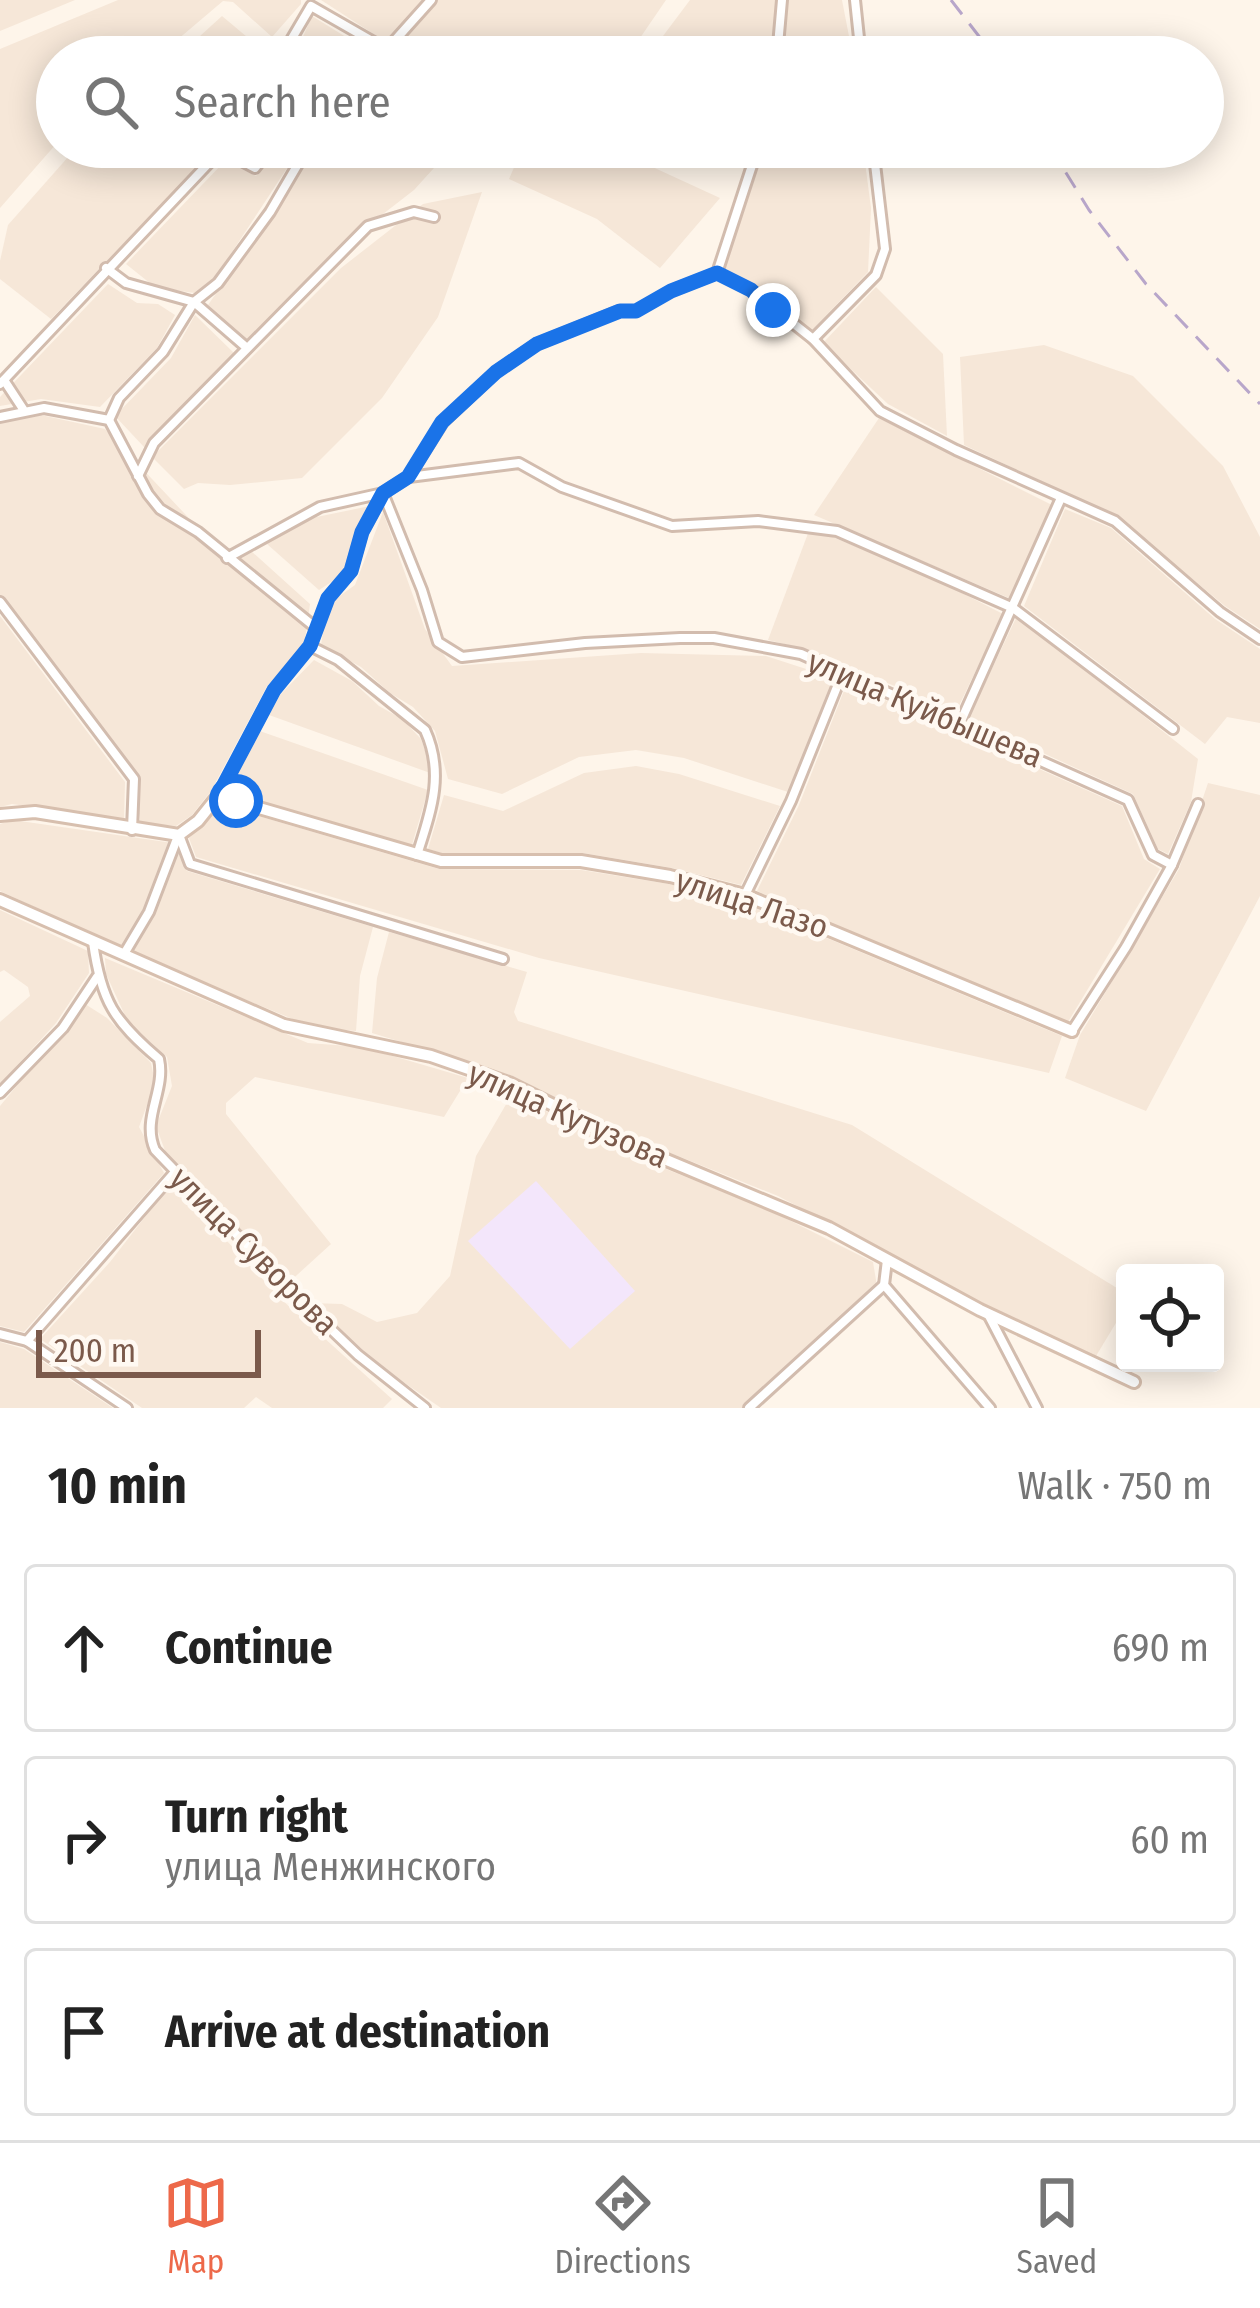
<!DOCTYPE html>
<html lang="en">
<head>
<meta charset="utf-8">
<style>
  :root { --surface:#fff; --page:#f6f6f6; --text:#222; --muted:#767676; --line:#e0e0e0; --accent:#ed694a }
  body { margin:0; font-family:"Fira Sans Condensed",sans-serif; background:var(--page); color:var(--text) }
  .controls { position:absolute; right:36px; bottom:36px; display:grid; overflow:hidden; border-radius:12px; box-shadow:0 6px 30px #0003 }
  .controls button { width:108px; height:108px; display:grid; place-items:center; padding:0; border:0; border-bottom:3px solid var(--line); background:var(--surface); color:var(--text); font:60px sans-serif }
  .scale { position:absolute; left:36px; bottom:30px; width:225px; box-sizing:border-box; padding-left:12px; border:6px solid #7b5a4b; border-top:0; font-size:33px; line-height:42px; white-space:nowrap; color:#7b5a4b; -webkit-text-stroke:9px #fff9f2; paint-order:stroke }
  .stop { position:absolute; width:36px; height:36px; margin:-27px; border:9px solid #1a73e8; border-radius:50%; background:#fff }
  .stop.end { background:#1a73e8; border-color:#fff; box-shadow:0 3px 12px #0008 }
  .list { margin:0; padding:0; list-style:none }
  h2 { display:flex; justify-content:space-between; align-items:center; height:156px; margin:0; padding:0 48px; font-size:51px }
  h2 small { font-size:39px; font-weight:400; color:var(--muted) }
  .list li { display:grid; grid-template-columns:78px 1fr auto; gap:36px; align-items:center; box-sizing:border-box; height:168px; margin:0 24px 24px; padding:0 24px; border:3px solid var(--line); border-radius:12px }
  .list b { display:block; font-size:45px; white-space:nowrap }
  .list p { margin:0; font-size:39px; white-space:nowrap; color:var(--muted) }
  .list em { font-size:39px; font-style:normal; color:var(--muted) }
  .icon { flex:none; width:66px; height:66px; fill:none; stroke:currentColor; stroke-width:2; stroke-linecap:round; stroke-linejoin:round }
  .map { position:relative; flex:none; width:1260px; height:1408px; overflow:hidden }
  .search { position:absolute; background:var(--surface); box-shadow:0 6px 30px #0003; left:36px; right:36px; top:36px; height:132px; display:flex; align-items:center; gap:30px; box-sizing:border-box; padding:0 42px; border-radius:66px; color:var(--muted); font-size:45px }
  .sheet { height:732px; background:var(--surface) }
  nav { display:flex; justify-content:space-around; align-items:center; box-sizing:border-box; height:168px; border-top:3px solid var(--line); background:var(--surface); font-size:33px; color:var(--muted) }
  nav a { display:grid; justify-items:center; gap:6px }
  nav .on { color:var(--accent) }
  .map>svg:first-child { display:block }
</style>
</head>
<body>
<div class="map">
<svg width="1260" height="1408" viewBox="0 0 1260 1408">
  <rect width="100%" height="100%" fill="#fef5ea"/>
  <g fill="#f6e7d8">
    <path d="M0,0h75l-75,31z"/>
    <path d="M118,0h183v4l-29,33 -39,-35 -10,-1 -66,56h-100v86l-57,65v-159z"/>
    <path d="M321,0h103l-38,42z"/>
    <path d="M437,0h229l-39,57h-238z"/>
    <path d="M690,0h152l11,57h-175l-18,-17z"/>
    <path d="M222,16l49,41h-94z"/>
    <path d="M312,16l63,39 -81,2z"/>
    <path d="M77,147h139l-165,172 -51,-40v-18l8,-36z"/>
    <path d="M318,147h135l-39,43 -85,66 -83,86 -38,-37z"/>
    <path d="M523,147h86l111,51 -60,70 -63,-49 -88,-40z"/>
    <path d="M748,147h115l8,61 -3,64 -58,60 -86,-63z"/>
    <path d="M280,149l15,7 -82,125 -18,12 -30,-4 -14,-5 -25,-20 99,-103 31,15z"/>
    <path d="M482,192l-44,125 -56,81 -80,80 -72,7 -32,-2 -14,6 -32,-32 189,-189 82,-64z"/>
    <path d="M108,284l29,19 21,1 17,11 -18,33 -57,59 -59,-8 -41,7v-9z"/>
    <path d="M876,287l67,67 4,82 -59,-32 -65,-61z"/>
    <path d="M195,315l40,39 -90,94 -30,-32 56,-58z"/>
    <path d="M1044,345l89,31 90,90 37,71v92l-35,-23 -109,-90 -152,-71 -4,-88z"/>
    <path d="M41,415l64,14 111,118 34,3 60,54 -6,42 -37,40 -56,105 -19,24 -16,11 -36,-3 -4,-47 -136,-166v-187z"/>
    <path d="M879,418l175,88 -45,92 -195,-83z"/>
    <path d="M370,506l-28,69 -23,15 -52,-46 35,-24z"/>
    <path d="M1065,509l46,19 104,91 45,30v74l-33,-6 -22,27 -181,-138z"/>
    <path d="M383,512l42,117 27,37 189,-13 125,3 71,23 -46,114 -107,-35 -48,-8 -57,7 -77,37 -54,-15 -13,-48 -22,-24 -23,-14 -29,-26 -40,-22 6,-40 28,-20z"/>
    <path d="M810,528l119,48 74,38 -47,98 -147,-62 -41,-10z"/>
    <path d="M0,616l125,166 -1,38 -112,-16 -12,3z"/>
    <path d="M1017,616l181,143 -7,43 -23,52 -10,-5 -25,-55 -165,-75z"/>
    <path d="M314,660l38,21 27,25 23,13 19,20 12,35 -164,-59 11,-20z"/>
    <path d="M847,683l275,123 22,53 16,10 -95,158 -308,-136 42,-86z"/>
    <path d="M254,729l174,61 -16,55 -189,-55z"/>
    <path d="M636,766l43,8 101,32 -39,79 -69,-17 -89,-15h-141l-14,-4 16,-54 59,16 81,-38z"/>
    <path d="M1208,783l52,12v101l-114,215 -81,-33 15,-43 99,-166z"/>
    <path d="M221,805l218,64 142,1 88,14 74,19 319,133 -13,37 -510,-115 -343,-101 -7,-19z"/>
    <path d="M13,820l160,23 14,28 186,56 -13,49 -4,55 -44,-4 -165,-68 -147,-68v-67z"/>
    <path d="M0,910l88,41 1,22 -33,50 -56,61v-62l30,-26 -2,-9 -24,-17 -4,2z"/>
    <path d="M389,932l138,40 -13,40 4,9 334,104 273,168v15l-32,53 -315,-165 -130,-52 -135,-68 -141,-43 5,-55z"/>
    <path d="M105,958l203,85 54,4 106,31 -24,39 -189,-40 -29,26v11l105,130 -45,41 -118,-126 -12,-33 16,-40 -5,-29 -39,-35 -22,-48z"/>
    <path d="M85,1004l22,14 44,45 4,20 -16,44 25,46 -140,159 -24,-6v-220z"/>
    <path d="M512,1094l129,65 130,52 102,51 4,24 -132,122h-304l-58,-40 -73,-65 32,1 35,18 40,-9 33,-37 26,-120z"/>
    <path d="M172,1182l110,118 110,99 -9,9h-111l-16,-11 -12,11h-102l-102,-69 70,-77z"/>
    <path d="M0,1342l24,7 89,59h-113z"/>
  </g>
  <path fill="#f3e6fb" d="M536,1181l99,110 -65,58 -102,-108z"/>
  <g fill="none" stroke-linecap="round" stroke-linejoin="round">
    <g stroke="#d2bcae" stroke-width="14">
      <g id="street">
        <path d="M855,0l6,57"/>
        <path d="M281,57l30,-51 75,43"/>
        <path d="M380,57l51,-57"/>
        <path d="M777,57l5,-57"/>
        <path d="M221,150l34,18 16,-21"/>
        <path d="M106,268l20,15 68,19 53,46"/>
        <path d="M717,273l41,-126"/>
        <path d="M813,339l63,-64 9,-26 -12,-102"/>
        <path d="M4,380l19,29"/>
        <path d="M0,384l224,-237"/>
        <path d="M0,417l44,-9 65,12 39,74 12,15 38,23 118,96"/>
        <path d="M109,420l10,-22 44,-46 31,-50 24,-19 52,-71 38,-65"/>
        <path d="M138,476l16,-33 214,-217 46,-14 20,5"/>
        <path d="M409,477l110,-14 43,24 110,39 86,-5 79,10 176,77 160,121"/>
        <path d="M383,493l39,97 16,52 24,15 123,-14 95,-5h34l87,16 327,146 25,55 19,10"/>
        <path d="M227,558l93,-51 63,-14 25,-16 35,-55 53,-50 41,-28 82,-33h17l35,-20 46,-18 34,17 62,49 67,72 76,39 159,71 105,91 40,27"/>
        <path d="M0,602l134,177 -2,51"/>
        <path d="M310,646l28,14 87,70c20,44 6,81 -8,125"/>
        <path d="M960,723l101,-225"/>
        <path d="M218,796l56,-106 36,-44 18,-48 23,-27 11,-39 21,-38"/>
        <path d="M179,835l11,29 313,95"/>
        <path d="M745,895l46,-94 52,-129"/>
        <path d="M93,942c8,59 21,79 66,117 7,32 -18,59 -4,91l136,141 67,64 67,53"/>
        <path d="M124,954l25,-42 29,-76"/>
        <path d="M1072,1031l54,-84 46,-82 26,-61"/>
        <path d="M0,1093l63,-65 34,-51"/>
        <path d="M887,1260l-3,25 106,123"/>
        <path d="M989,1316l48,92"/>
        <path d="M0,1334l27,7 100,67"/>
        <path d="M27,1341l148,-169"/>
        <path d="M749,1408l135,-123"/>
      </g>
    </g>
    <g stroke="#d7bfae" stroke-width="16">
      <g id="secondary">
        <path d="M0,815l35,-3 144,23 19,-14 20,-25 223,65h140l89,15 75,19 327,136"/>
        <path d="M0,900l284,125 147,31 78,27 136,68 184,77 151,82 154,72"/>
      </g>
    </g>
    <use href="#street" stroke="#fff" stroke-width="8"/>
    <use href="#secondary" stroke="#fff" stroke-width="10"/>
    <g stroke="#b8a6ca" stroke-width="3" stroke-dasharray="18 12" stroke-linecap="butt">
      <path d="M951,0l44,57"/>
      <path d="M1050,147l39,63 57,74 114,120"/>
    </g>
  </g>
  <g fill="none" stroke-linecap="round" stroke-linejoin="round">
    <path stroke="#1a73e8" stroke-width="15" d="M236,801l-18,-5 56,-106 36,-44 18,-48 23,-27 11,-39 21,-39 25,-16 34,-55 54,-50 41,-28 83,-33h16l35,-20 46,-18 34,17 22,20"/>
  </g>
  <g text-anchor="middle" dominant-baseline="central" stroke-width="9" stroke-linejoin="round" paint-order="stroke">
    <g font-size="33" fill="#7b5a4b" stroke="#fff9f2">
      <text transform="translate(925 709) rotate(23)">улица Куйбышева</text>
      <text transform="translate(752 904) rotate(18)">улица Лазо</text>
      <text transform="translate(568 1115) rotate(24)">улица Кутузова</text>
      <text transform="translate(254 1251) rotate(45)">улица Суворова</text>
    </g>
  </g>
</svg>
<div class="controls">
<button><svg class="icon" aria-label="locate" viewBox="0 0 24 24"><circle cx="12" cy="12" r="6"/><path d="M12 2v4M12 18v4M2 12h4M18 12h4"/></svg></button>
</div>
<div class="scale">200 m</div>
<div class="stop" style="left:236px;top:801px"></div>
<div class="stop end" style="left:773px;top:310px"></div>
<div class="search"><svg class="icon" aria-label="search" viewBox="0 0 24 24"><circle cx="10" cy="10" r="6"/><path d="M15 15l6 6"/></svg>Search here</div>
</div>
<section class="sheet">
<h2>10 min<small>Walk · 750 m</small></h2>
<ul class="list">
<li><svg class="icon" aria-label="ahead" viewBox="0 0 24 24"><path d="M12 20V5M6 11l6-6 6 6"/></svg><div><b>Continue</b></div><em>690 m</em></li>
<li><svg class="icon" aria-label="right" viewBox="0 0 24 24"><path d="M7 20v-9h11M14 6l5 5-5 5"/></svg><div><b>Turn right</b><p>улица Менжинского</p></div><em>60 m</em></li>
<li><svg class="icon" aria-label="arrive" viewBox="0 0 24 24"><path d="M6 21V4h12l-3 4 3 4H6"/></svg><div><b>Arrive at destination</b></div></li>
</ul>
</section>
<nav>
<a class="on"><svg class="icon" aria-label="map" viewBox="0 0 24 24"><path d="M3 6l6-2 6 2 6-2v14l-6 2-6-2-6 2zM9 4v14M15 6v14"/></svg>Map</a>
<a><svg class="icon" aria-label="directions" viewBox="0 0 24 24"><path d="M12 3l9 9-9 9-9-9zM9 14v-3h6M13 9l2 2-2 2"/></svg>Directions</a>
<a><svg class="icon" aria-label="saved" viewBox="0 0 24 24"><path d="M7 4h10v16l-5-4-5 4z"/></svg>Saved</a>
</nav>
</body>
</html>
